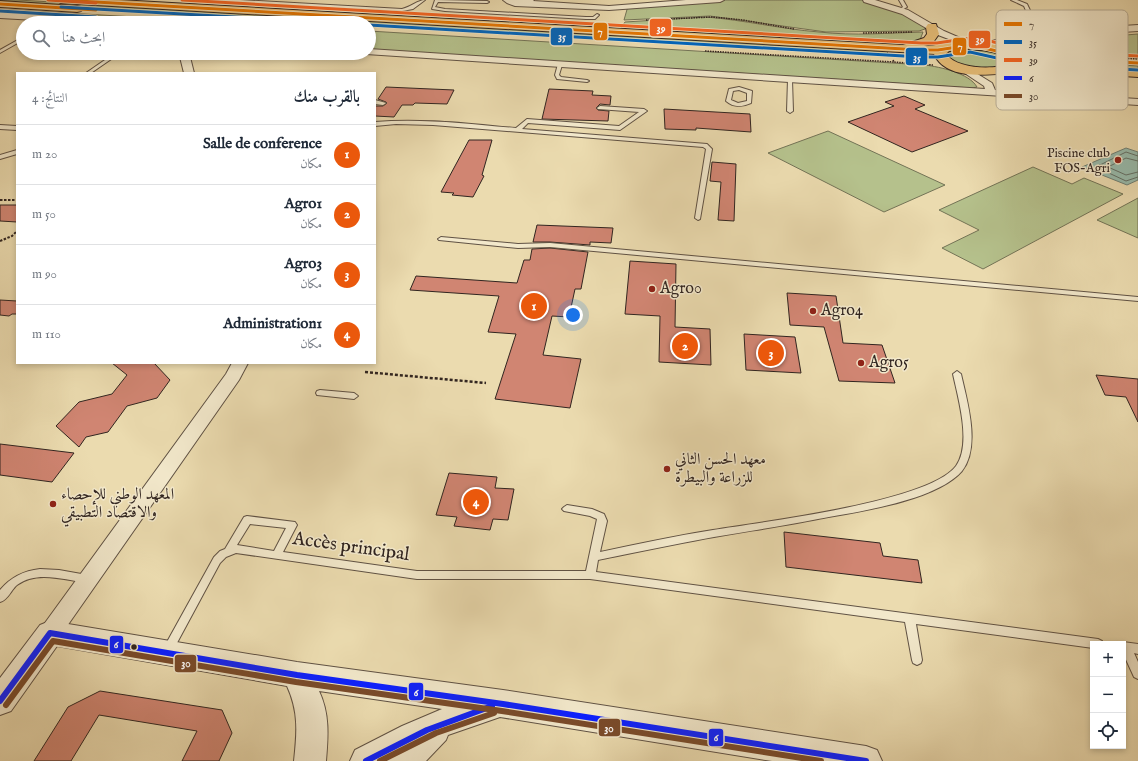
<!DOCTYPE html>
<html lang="ar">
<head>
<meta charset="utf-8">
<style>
  :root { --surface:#fff; --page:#f2f2f3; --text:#1f2937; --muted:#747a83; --line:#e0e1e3; --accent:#ea580c }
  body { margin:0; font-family:"IM FELL English",Amiri,serif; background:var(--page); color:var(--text); direction:rtl }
  .controls { position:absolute; right:12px; bottom:12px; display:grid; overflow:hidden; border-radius:0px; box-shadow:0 2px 6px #0003 }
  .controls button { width:36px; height:36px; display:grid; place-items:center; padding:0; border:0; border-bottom:1px solid var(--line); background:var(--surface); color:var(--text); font:20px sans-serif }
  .you { position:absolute; left:573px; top:315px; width:14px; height:14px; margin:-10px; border:3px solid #fff; border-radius:50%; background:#1a73e8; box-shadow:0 0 0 6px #1a73e833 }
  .badge { display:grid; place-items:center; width:26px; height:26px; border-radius:50%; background:var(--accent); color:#fff; font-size:13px; font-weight:700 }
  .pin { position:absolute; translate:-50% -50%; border:2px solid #fff; box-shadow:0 1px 4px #0006 }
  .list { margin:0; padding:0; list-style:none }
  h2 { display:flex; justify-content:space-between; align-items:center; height:52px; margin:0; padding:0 16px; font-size:17px }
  h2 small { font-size:13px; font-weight:400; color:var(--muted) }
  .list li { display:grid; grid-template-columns:26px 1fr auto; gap:12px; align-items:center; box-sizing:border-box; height:60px; padding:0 16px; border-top:1px solid var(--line) }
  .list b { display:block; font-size:15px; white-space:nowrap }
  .list p { margin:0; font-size:13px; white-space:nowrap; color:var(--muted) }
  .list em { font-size:13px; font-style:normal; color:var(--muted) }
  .icon { flex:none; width:22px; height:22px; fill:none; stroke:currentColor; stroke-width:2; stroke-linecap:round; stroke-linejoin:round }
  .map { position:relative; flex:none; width:1138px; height:761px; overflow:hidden; direction:ltr }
  .search { position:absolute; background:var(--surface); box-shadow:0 2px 6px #0003; left:16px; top:16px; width:360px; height:44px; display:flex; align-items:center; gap:10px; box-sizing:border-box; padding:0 14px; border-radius:22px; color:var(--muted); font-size:15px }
  .panel { position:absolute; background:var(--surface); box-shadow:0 2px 6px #0003; left:16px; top:72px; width:360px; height:292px; border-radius:0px; direction:rtl }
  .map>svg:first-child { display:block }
</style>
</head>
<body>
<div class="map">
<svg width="1138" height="761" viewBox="0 0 1138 761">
  <rect width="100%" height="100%" fill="#ebdbaf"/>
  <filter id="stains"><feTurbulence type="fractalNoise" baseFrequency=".005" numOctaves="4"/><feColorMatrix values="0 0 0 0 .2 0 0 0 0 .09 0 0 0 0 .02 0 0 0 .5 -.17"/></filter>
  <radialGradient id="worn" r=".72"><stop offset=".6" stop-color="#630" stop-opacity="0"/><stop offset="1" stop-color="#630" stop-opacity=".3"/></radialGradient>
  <g fill="#b5c18c" stroke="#737356">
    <path d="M0,0h18l869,51 1,3 -888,-52z"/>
    <path d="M694,0h171l30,9 29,17 1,3 -6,2 -93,1 -116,-16 -86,4 4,-14z"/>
    <path d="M0,9l236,14h-64l-172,-11z"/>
    <path d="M706,17c38,3 75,12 113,15 35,4 70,1 104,0l-3,8 -11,3 -10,1 -278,-16 4,-6z"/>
    <path d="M369,31l556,34c15,2 44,8 52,22l-5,1 -595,-38 -8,-1z"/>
    <path d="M1138,34v24l-18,-1 -19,-20z"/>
    <path d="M964,48c14,1 31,1 42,11v5c-10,9 -51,4 -58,-9l3,-4z"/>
    <path d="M1070,62l68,4v3l-66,-4z"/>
    <path d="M828,131l117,54 -61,27 -116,-59z"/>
    <path d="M1033,167l39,17 12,-6 39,16 -140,75 -41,-21 37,-18 -40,-20z"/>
    <path d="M1138,198v40l-41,-18z"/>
  </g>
  <path fill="#98bbac" stroke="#6f7f74" d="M1126,148l12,4v28l-11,5 -45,-18z"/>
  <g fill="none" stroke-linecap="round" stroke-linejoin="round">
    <g stroke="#647066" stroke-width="1">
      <path d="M1138,156l-12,-4 -30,15 30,14 12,-4"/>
      <path d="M1138,161l-12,-3 -18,9 18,8 12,-3"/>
    </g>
  </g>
  <g fill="#d08572" stroke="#312520">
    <path d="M386,87l68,3 -7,14 -32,-1 -2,2h-11l-8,12 -19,-1v-10h8l4,-3 -1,-1 -8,-3z"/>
    <path d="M549,89l44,2 -1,4 19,1 -1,9 -10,-1 -4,4 2,2 11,1 -1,10 -66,-2z"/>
    <path d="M904,96l21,9 -10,4 53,22 -56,21 -64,-30 46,-16 -9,-4z"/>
    <path d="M664,109l86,5 1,18 -55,-4v2l-31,-1z"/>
    <path d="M469,140h23l-10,35 2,1 -11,21 -21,-2 2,-2 -13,-1z"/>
    <path d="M712,162l24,2 -2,57 -16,-1 3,-38 -11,-1z"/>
    <path d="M0,205h17v17l-17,-1z"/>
    <path d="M537,225l76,3 -2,15 -21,-1v3l-40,-3h-17z"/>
    <path d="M550,248l38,4 -7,37h-6l-6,28 -17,-1 -9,39 38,4 -11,49 -75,-9 21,-65 -28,-2 11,-36 -89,-6 6,-14 101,7 7,-23h6l2,-11z"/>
    <path d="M630,261l46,3 -1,63 35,2 1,36 -52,-3 1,-46 -35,-2z"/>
    <path d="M787,293l49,3 7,47 39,2 13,38 -56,-2 -15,-54 -34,-2z"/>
    <path d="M0,300l17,1v13h-5l-3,2 -9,-1z"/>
    <path d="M744,334l51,3 6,36 -55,-3z"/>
    <path d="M112,363h42l16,17 -13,18 -30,8 -19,26 -22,5 -7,10 -23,-21 23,-24 33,-8 15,-19z"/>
    <path d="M1096,375l42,4v43l-12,-25 -21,-2z"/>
    <path d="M0,444l74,9 -22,29 -52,-7z"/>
    <path d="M449,473l48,4 -2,11 19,1 -6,31 -15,-1 -3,11 -36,-4 3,-9 -21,-2z"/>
    <path d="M784,532l96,11 3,13 35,4 4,23 -136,-16z"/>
    <path d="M100,691l122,19 10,23 -13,28h-37l15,-30 -98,-16 -28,46h-37l34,-54z"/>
  </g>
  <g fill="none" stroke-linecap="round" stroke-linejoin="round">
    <g stroke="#605244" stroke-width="2">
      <g id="service">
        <path d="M216,0h24l162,9c9,-2 16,-9 23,-9l-12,9 -11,2 -184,-10z"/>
        <path d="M435,0l52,1 2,1 -2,1 -49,-1 -3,5 10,2 141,8h7l4,-3 2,1 -4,4h-9l-141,-8 -13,-2z"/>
        <path d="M899,0h4l4,7 -7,4 -2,-1 5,-3z"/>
        <path d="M1011,0h6l10,4 10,21 14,12v2h-4l-14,-12 -9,-21z"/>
        <path d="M55,18l3,1 -6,4h-5z"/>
        <path d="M23,37v3l-23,13v-3z"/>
        <path d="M115,53h5l-29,20h-5z"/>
        <path d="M558,64l4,1 -3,10 2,2 26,3 2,1 -2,1 -30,-3 -2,-4z"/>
        <path d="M788,79l4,1 1,31 -3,2 -3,-2z"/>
        <path d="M739,87l13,4 -1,12c-9,4 -17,5 -25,-2l3,-12zM739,90l8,3v8l-9,2 -7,-3 2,-9z"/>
        <path d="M375,100l11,3 -3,2 -8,-1z"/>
        <path d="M600,106l44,3 3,2 -27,19 -92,-7 -6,6 185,15 5,5 -12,70 -2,1 -3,-2 11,-69 -3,-2 -270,-22 -37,-1 -21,2v-4c47,-4 94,2 141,6l11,-9 92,7 20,-14 -41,-3 -1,-1z"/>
        <path d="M0,125l17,1v4l-17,-1z"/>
        <path d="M17,150v4l-17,5v-4z"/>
        <path d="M441,237l77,7 32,-1 588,54v4l-588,-54 -32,1 -79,-8 -1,-1z"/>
        <path d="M957,371l4,3c6,27 20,73 1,97 -26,30 -106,41 -144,48 -35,7 -70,12 -104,18 -39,7 -77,15 -116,23l-2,12 502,67 4,2 1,3h-10v4l-177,-24 6,36 -1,3 -4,2 -4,-2 -1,-3 -7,-38 -315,-43h-173l-181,-26 -10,4 -6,6 -49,91 -4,2 -4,-2 -1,-3 52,-94 6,-6 5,-2 19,-32 3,-1 48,6 2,3 -14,27 134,19h169l11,-52 -7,-3 -26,-5 -2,-2 2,-2 3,-2 25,4 12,5 3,7 -7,31c38,-8 75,-16 113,-22 49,-8 216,-28 243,-64 16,-22 2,-68 -3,-92zM250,524l36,4 -12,23 -37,-6z"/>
        <path d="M320,390l34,3 4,3 -4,3 -37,-4 -1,-2 1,-2z"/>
        <path d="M40,569l19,1 28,5 4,1 1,3 -1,3 -4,1c-22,-3 -50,-13 -70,2 -6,5 -9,15 -17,17v-12c11,-13 23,-19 40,-21z"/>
        <path d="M1123,642l15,2v10l-4,-1 4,9v17l-4,-2 -11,-24v-9h-4z"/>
      </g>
    </g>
    <g stroke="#605244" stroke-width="2">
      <g id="minor">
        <path d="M503,0h31l-1,1 76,5 77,-6h38l-4,2 -111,8 -94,-4 -8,-3z"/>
        <path d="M863,0h12l33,10 36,21 30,13 70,-13 94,-6v6l-94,6 -69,12 -37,-14 -36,-21 -38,-12z"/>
        <path d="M0,12l130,8 4,3h-45l-89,-5z"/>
        <path d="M369,49l616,40 -1,-3 -24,-16 -2,-2 2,-2 3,-1 29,18 3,7 143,9v6l-772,-51 3,-1z"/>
        <path d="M179,53h10l5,20h-10z"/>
        <path d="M232,363h16l-9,17 -181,259 -8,3 -8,-3 -3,-6 3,-6 184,-253z"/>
      </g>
    </g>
    <g stroke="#605244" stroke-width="2">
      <path id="tertiary" d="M50,621l247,41 206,28 363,56 11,4 5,11h-110l-272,-44 -52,18 -2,5 -20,21h-76l5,-11 47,-24 40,-17 -123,-18c11,23 9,46 7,70h-32c3,-28 5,-49 -7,-75l-230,-40 -46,65 -11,4v-37l40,-53z"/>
    </g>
    <g stroke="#312520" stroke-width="2">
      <g id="primary">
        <path d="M55,0h64l784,45 21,-7 3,-4 -1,-7 2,-3h8l3,10 -7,10 -8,2c12,0 24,-4 36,-4 16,-2 56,3 61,21l117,6v8l-109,-7c-26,3 -81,15 -95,-16l-873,-51zM969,49c12,1 36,2 40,15 -16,6 -52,5 -63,-10l3,-3z"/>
        <path d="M0,1l77,5 4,1 2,2 -2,2 -4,1 -77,-5z"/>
        <path d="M1029,37l4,1 2,3 -5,4c6,7 15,8 24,10l1,3 -1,3c-14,3 -32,-5 -37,-17l2,-3z"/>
      </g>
    </g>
    <g stroke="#312520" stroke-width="1.5" stroke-dasharray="1.5 1" stroke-linecap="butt">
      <path d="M646,20l66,-3 31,3 51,9"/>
      <path d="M863,33l49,-1"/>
      <path d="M1102,42l14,15"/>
      <path d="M705,51l189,11"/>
      <path d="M1063,55l75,4"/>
      <path d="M893,60l1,2 39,3"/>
    </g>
    <g stroke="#312520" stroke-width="2" stroke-dasharray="2.5 1.5" stroke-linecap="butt">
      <path d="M0,200h17"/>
      <path d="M0,241l12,-5 5,-5"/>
    </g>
    <path stroke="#312520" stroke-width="2.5" stroke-dasharray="3 2" stroke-linecap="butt" d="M365,372l121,11"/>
    <use href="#service" fill="#f2e8cb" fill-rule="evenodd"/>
    <use href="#minor" fill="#f2e8cb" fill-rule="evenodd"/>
    <use href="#tertiary" fill="#f2e8cb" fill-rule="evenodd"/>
    <use href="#primary" fill="#e6be78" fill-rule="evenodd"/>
    <g stroke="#f2e8cb" stroke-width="4.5">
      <g id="bus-1">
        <path d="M61,0l860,50h17l32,-5 54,12 114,6"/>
        <path d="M0,4l96,6"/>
      </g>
    </g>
    <g stroke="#f2e8cb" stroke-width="4.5">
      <g id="bus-2">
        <path d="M61,7l276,16"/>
        <path d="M0,11l96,6"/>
        <path d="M369,25l552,32h17l32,-5 54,12 114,6"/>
      </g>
    </g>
    <g stroke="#f2e8cb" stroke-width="4.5">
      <g id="bus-3">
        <path d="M48,0l48,3"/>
        <path d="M182,0l739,43h16l34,-5 15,2 39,10 113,6"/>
      </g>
    </g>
    <g stroke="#f2e8cb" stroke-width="10">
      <g id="bus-4">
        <path d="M0,701l50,-68 247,42 206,29 363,57"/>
        <path d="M366,761l61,-31 65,-24"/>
      </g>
    </g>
    <g stroke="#f2e8cb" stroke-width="10">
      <g id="bus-5">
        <path d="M6,705l47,-64 243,41 206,29 319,50"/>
        <path d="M380,761l56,-28 58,-20"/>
      </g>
    </g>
    <use href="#bus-1" stroke="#e47603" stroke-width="3"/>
    <use href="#bus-2" stroke="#0065bd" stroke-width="3"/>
    <use href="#bus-3" stroke="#f26522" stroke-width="3"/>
    <use href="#bus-4" stroke="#0c20ff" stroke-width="6"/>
    <use href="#bus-5" stroke="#7a4b2a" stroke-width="6"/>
  </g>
  <g fill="#8f2418" stroke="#f2e8cb" stroke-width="1.5">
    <circle cx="1118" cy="160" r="4"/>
    <circle cx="652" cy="289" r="4"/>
    <circle cx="813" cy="311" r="4"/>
    <circle cx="861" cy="363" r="4"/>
    <circle cx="667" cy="469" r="4"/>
    <circle cx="53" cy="504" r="4"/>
  </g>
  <circle fill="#312520" stroke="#f2e8cb" stroke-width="1.5" cx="134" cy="647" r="3.5"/>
  <g text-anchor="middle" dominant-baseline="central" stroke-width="3" stroke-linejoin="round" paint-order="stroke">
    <g font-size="13" fill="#312520" stroke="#f2e8cb" text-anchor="end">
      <text x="1110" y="153">Piscine club<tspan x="1110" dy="15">FOS-Agri</tspan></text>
    </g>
    <g font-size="16" fill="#312520" stroke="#f2e8cb" text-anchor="start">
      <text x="660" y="289">Agro0</text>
      <text x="821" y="311">Agro4</text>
      <text x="869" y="363">Agro5</text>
      <text x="675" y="460">معهد الحسن الثاني<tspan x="675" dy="18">للزراعة والبيطرة</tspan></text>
      <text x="61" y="495">المعهد الوطني للإحصاء<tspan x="61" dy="18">والاقتصاد التطبيقي</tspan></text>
    </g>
    <g font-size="19" fill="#312520" stroke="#f2e8cb">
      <text transform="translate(351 547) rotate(8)">Accès principal</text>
    </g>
  </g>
  <rect x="996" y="10" width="132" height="100" rx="6" fill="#f2e8cb" stroke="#b8ae98" stroke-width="1"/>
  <rect x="1004" y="22" width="18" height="4" fill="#e47603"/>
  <rect x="1004" y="40" width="18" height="4" fill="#0065bd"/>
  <rect x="1004" y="58" width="18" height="4" fill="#f26522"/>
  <rect x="1004" y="76" width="18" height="4" fill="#0c20ff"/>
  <rect x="1004" y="94" width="18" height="4" fill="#7a4b2a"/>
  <g font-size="11" fill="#312520">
    <text x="1029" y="28">7</text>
    <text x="1029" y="46">35</text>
    <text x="1029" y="64">39</text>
    <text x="1029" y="82">6</text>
    <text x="1029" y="100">30</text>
  </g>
  <g stroke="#f2e8cb" stroke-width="1.5">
    <rect x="649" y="18" width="23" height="19" rx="4" fill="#f26522"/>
    <rect x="593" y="22" width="15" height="19" rx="4" fill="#e47603"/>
    <rect x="550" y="27" width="23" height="19" rx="4" fill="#0065bd"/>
    <rect x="968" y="30" width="23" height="19" rx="4" fill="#f26522"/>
    <rect x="952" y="37" width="15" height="19" rx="4" fill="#e47603"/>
    <rect x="905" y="47" width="23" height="19" rx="4" fill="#0065bd"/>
    <rect x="109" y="635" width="15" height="19" rx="4" fill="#0c20ff"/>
    <rect x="174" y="654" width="23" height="19" rx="4" fill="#7a4b2a"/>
    <rect x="408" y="682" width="16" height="19" rx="4" fill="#0c20ff"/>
    <rect x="598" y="718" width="23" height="19" rx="4" fill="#7a4b2a"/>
    <rect x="708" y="728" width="16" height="19" rx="4" fill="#0c20ff"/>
  </g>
  <g font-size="11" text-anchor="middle" font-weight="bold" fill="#fff">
    <text x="661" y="32">39</text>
    <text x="600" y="35">7</text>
    <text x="562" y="40">35</text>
    <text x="980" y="43">39</text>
    <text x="960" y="50">7</text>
    <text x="917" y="61">35</text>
    <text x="116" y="648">6</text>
    <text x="186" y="667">30</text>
    <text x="416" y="696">6</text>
    <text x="609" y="732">30</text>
    <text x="716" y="741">6</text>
  </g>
  <rect width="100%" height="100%" filter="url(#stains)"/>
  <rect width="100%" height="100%" fill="url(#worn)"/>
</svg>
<div class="controls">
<button>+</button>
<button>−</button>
<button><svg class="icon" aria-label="locate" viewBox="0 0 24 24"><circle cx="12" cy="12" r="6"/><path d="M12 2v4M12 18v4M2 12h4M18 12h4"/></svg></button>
</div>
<div class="you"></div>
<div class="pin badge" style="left:534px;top:306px">1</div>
<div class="pin badge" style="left:685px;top:346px">2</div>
<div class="pin badge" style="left:771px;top:353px">3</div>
<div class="pin badge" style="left:476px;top:502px">4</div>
<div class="search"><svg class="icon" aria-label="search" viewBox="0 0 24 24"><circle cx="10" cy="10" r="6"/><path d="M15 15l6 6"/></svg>ابحث هنا</div>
<section class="panel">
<h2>بالقرب منك<small>النتائج: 4</small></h2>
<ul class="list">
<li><span class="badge">1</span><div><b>Salle de conference</b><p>مكان</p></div><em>20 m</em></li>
<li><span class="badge">2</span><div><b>Agro1</b><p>مكان</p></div><em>50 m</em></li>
<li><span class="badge">3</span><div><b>Agro3</b><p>مكان</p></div><em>90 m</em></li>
<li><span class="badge">4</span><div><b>Administration1</b><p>مكان</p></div><em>110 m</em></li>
</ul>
</section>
</div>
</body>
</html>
